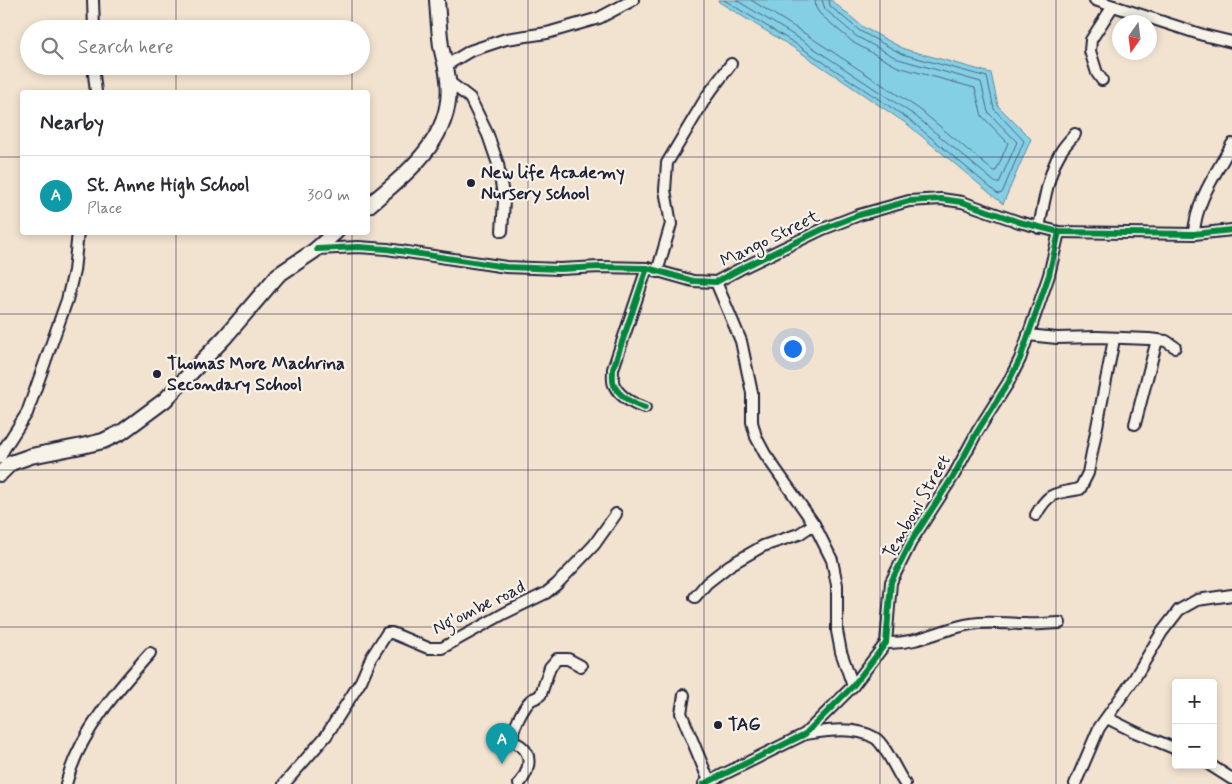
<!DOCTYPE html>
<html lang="en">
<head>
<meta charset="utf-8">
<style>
  :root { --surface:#fff; --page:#f2f2f3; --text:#2b2b33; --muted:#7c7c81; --line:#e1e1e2; --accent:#22223b }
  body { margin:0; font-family:Mynerve,sans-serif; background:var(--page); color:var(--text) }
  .controls { position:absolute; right:15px; bottom:15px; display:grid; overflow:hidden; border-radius:5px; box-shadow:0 2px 8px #0003 }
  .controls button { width:45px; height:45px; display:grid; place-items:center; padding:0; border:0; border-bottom:1px solid var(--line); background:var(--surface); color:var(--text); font:25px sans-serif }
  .compass { position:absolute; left:1112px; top:15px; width:45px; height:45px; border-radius:50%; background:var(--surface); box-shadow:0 2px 8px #0003; rotate:194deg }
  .you { position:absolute; left:792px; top:348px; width:18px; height:18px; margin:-12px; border:4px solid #fff; border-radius:50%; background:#1a73e8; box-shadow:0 0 0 8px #1a73e833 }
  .badge { display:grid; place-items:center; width:32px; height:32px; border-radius:50%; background:var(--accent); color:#fff; font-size:16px; font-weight:700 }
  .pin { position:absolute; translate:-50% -41px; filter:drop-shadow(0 1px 2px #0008) }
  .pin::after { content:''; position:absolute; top:26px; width:18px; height:15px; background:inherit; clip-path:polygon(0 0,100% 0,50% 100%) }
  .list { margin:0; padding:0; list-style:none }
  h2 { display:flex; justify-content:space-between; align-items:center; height:65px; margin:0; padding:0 20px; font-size:21px }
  h2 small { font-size:16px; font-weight:400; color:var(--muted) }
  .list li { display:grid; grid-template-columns:32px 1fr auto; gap:15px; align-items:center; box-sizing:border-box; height:80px; padding:0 20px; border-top:1px solid var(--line) }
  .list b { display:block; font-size:19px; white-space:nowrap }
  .list p { margin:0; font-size:16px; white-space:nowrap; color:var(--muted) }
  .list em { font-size:16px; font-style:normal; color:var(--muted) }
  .icon { flex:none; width:28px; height:28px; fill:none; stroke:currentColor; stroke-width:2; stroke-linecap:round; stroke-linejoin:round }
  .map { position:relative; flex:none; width:1232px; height:784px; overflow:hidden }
  .search { position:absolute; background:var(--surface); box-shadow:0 2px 8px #0003; left:20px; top:20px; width:350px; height:55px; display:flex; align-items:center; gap:12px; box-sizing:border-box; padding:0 18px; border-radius:28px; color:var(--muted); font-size:19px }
  .panel { position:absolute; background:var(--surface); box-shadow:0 2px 8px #0003; left:20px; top:90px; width:350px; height:145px; border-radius:5px }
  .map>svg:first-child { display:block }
</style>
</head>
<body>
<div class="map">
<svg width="1232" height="784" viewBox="0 0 1232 784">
  <rect width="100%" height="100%" fill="#f2e2d0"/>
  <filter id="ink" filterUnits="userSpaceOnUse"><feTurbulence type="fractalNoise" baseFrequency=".02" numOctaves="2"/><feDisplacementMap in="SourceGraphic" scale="10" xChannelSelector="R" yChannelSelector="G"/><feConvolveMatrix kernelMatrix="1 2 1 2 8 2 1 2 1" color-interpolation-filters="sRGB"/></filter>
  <g filter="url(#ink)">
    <path fill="#85cfe5" stroke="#5d8aa1" d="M718,0h113l32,27 41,22 87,24 7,33 33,33 -28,65 -96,-80 -113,-76 -75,-46z"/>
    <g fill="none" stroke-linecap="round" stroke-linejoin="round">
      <g stroke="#4a677f" stroke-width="1">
        <path d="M724,0l72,44 114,76 88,74 4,-1 22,-52 -30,-32 -7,-32 -85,-23 -42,-23 -30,-25 -1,-6"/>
        <path d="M736,0l64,39 114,76 82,68h3l18,-41 -29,-30 -7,-30 -83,-23 -42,-23 -31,-27 -3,-9"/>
        <path d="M751,0l53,33 115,76 74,62h3l12,-28 -26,-27 -7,-28 -77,-21 -44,-24 -34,-29 -4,-6 -1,-8"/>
      </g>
      <g stroke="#22223b" stroke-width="14">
        <g id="street">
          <path d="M93,0l1,29"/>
          <path d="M1095,0l108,35 29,7"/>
          <path d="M93,66l3,26"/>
          <path d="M445,66l25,-15 36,-12 41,-6 52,-15 34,-18"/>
          <path d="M1102,80l-5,-7 -7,-22 1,-11 22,-34"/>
          <path d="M448,81l22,17 18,37 10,29 6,37 -2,30"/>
          <path d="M1039,228c4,-22 10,-57 21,-75 4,-7 10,-13 15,-19"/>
          <path d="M1194,234c1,-32 23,-62 38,-90"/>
          <path d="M317,249l41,-2 29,2 119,18 54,2 40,-2 47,1 46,13 23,1 24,-13 83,-40 36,-14 50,-14 32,-2 21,3 57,20 40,10 135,2 38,-4"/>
          <path d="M657,272l14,-48 -6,-34 2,-27 40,-67 24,-32"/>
          <path d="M716,282l25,59 11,52v29l4,15 9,17 49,70 18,36 5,25v46l4,21 12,34"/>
          <path d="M1028,335l29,3 40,-1 52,2 17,2 9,6"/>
          <path d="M645,408c-11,-3 -26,-12 -31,-23 -2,-4 -1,-11 -1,-16l34,-101"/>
          <path d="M1135,424l22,-84"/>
          <path d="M0,458l4,-9 23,-36 40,-113 7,-29 4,-39"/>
          <path d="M1036,515c13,-24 19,-21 44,-26l8,-16 26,-134"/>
          <path d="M695,597l12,-14 23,-18 33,-19 36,-12 15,-10"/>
          <path d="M886,643c33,1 54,-14 85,-19 18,-3 36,0 54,0 12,1 23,-1 35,-1"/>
          <path d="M684,695l-3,18 28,68"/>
          <path d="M1107,718l28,14 41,17"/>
          <path d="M805,734c21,-3 50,-8 70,4 10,6 22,35 30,46"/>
          <path d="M1210,765l22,14"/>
          <path d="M66,784c13,-50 50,-93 84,-131"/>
          <path d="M284,784l42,-48 35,-55 10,-23 16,-25h5l36,15h14l63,-35 41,-20 11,-9 37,-39 22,-31"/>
          <path d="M519,784c9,-11 15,-28 2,-38 -3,-2 -8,-4 -8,-8 -2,-8 12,-33 18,-38 3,-2 7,-2 10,-6l9,-27 7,-8h11l13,7"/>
          <path d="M704,784l101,-50 48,-48 33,-43 5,-61 21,-42 42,-65 23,-43 31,-49 12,-24 29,-84 10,-43"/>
          <path d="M1075,784l24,-56 35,-49 28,-47 17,-22 18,-10 35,-5"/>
        </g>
      </g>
      <g stroke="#22223b" stroke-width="18">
        <g id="secondary">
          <path d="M368,206c39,-33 87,-69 80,-126 -1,-12 -5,-23 -7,-34 -2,-15 -3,-31 -4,-46"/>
          <path d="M0,474l11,-11 20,-7 51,-10 21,-5 19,-9 43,-32 60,-63 53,-62 36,-24 22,-19"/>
        </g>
      </g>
      <use href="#street" stroke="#f7f3e8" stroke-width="10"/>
      <use href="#secondary" stroke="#f7f3e8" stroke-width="14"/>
      <g stroke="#f7f3e8" stroke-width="9">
        <g id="cycleway">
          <path d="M317,249l41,-2 29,2 119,18 54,2 40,-2 47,1 46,13 23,1 24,-13 83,-40 36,-14 50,-14 32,-2 21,3 57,20 40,10 135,2 38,-4"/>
          <path d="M645,408c-11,-3 -26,-12 -31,-23 -2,-4 -1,-11 -1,-16l34,-101"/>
          <path d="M704,784l101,-50 48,-48 33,-43 5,-61 21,-42 42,-65 23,-43 31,-49 12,-24 29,-84 10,-43"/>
        </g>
      </g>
      <use href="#cycleway" stroke="#00873e" stroke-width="6"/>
    </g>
  </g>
  <path fill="none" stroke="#22223b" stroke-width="1" stroke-opacity="0.55" d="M176,0v29M352,0v29M528,0v784M704,0v784M880,0v784M1056,0v784M176,66v26M352,66v26M0,157h22M368,157h864M176,232v552M352,232v552M0,314h1232M0,470h1232M0,627h1232"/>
  <g fill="#22223b" stroke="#f7f3e8" stroke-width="2">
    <circle cx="471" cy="183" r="5"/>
    <circle cx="157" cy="374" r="5"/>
    <circle cx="718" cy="725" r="5"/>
  </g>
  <g text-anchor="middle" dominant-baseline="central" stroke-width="4.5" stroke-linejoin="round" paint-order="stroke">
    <g font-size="18" font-weight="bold" fill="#22223b" stroke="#f7f3e8" text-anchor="start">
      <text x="481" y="173">New life Academy<tspan x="481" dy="21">Nursery school</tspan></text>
      <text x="167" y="364">Thomas More Machrina<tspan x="167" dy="21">Secondary School</tspan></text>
      <text x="728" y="725">TAG</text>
    </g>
    <g font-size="18" fill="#22223b" stroke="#f7f3e8">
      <text transform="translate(770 239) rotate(-26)">Mango Street</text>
      <text transform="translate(917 507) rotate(-60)">Temboni Street</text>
      <text transform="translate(479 608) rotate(-26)">Ng'ombe road</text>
    </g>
  </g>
</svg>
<div class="controls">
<button>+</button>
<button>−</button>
</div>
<svg class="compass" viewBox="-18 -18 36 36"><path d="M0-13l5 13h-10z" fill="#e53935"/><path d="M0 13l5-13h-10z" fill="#7c7c81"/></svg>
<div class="you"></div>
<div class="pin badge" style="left:502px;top:764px;background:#0f9aa8">A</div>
<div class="search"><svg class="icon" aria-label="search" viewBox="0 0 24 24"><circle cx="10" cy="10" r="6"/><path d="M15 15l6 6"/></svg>Search here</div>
<section class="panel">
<h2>Nearby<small></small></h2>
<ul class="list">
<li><span class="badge" style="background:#0f9aa8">A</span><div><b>St. Anne High School</b><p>Place</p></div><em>300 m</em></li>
</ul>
</section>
</div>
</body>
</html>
